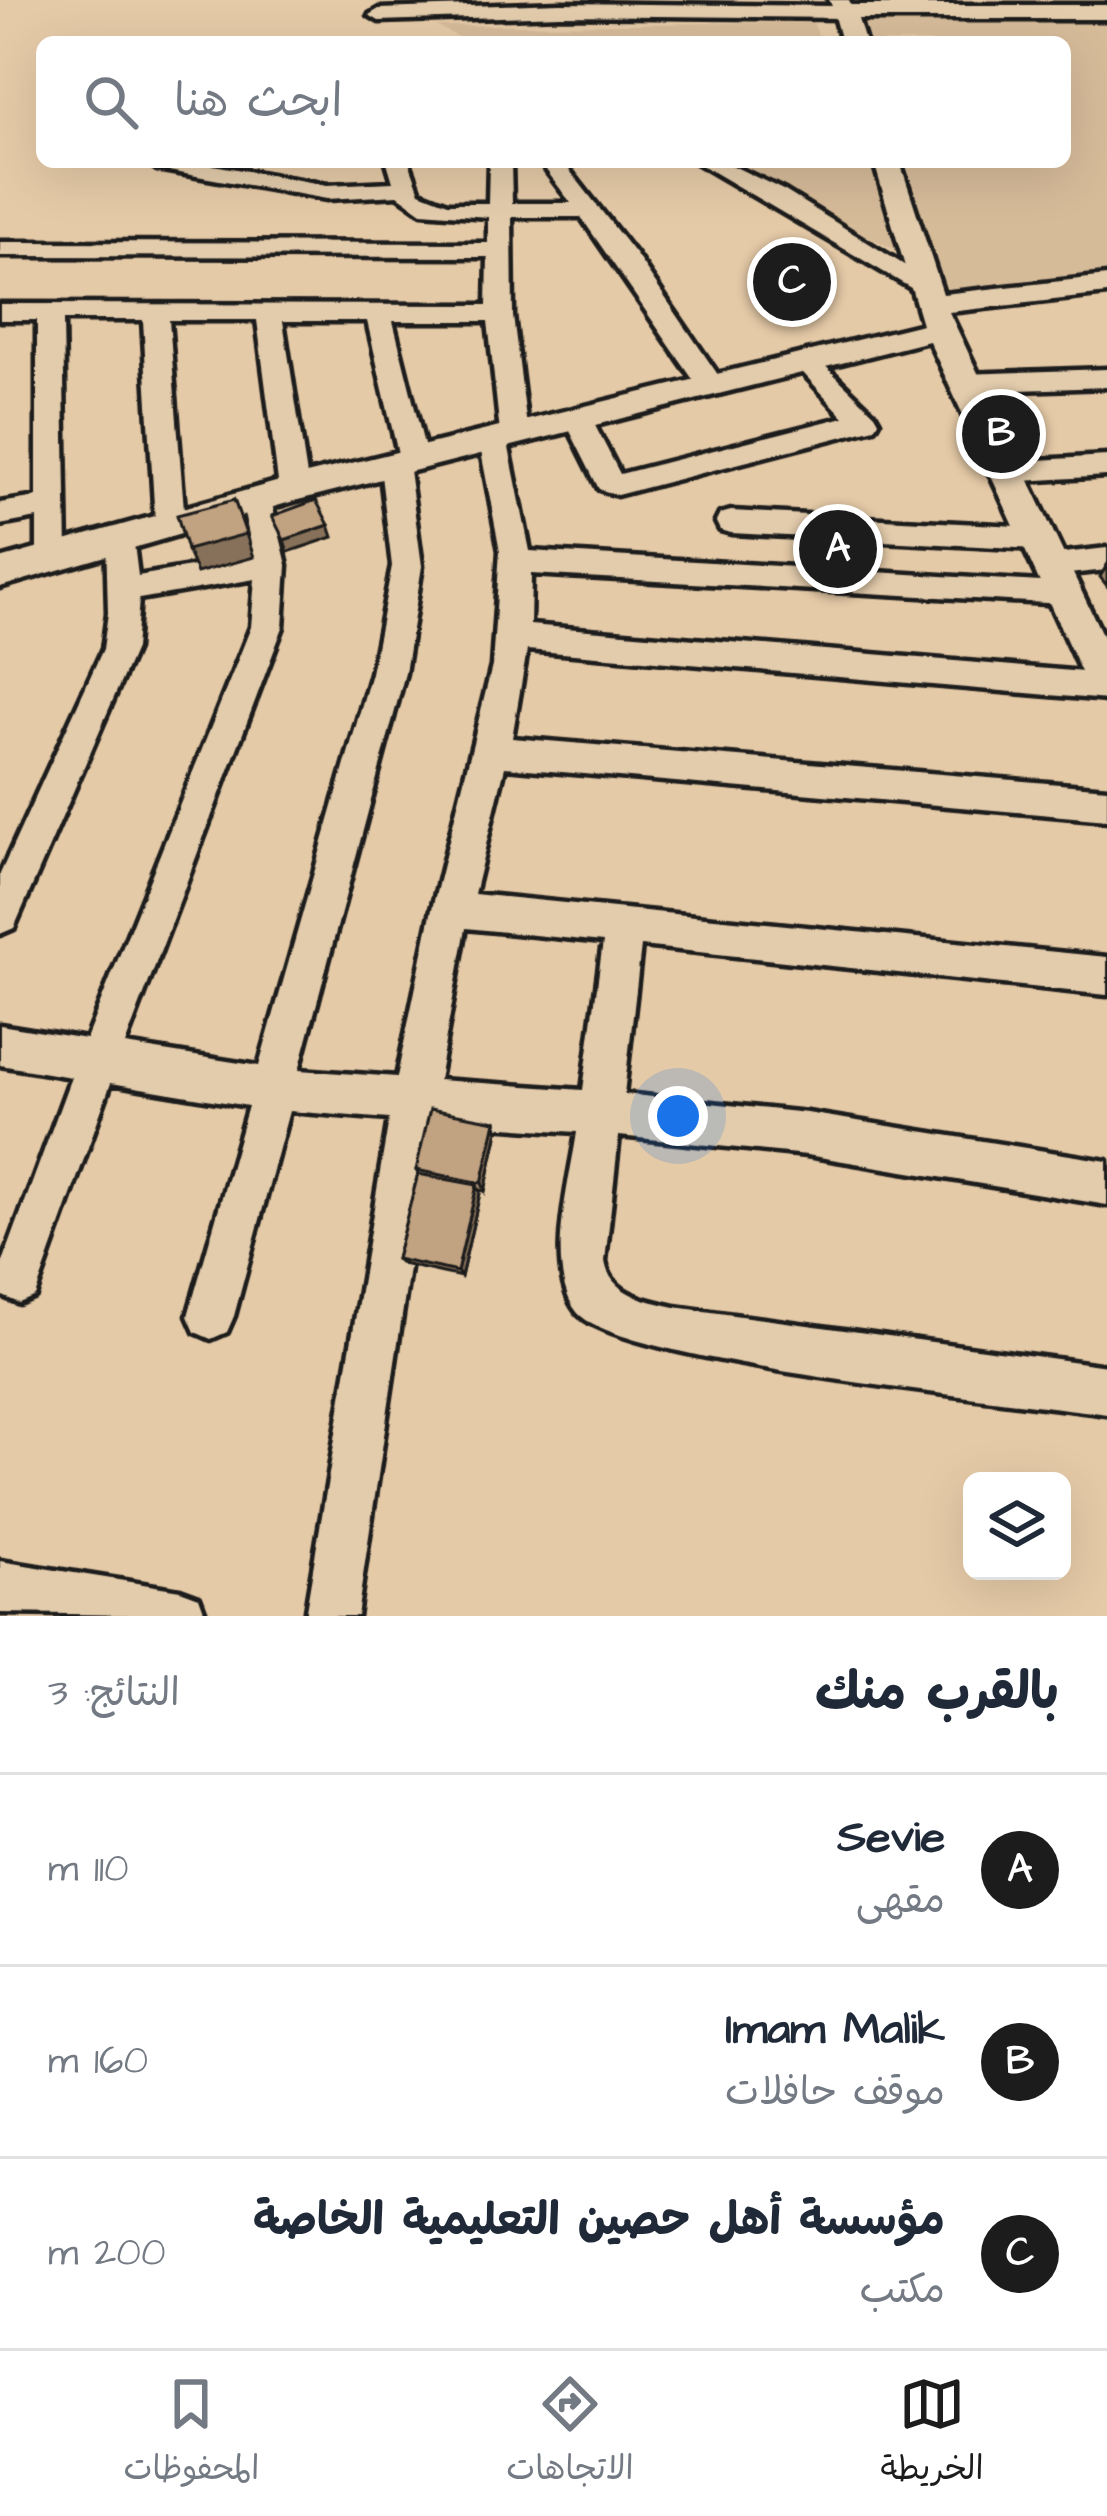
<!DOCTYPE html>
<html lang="ar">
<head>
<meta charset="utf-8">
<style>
  :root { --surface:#fff; --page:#f2f2f3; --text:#1f2937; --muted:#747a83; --line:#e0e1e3; --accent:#1c1c1c }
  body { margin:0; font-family:"Architects Daughter","Playpen Sans Arabic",sans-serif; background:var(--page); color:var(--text); direction:rtl }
  .controls { position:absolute; right:36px; bottom:36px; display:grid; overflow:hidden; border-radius:18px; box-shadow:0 12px 48px #0002 }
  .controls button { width:108px; height:108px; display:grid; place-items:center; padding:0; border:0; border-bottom:3px solid var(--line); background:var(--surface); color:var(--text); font:60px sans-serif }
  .you { position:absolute; left:678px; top:1116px; width:42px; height:42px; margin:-30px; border:9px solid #fff; border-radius:50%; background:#1a73e8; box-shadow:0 0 0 18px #1a73e833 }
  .badge { display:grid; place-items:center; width:78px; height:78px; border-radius:50%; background:var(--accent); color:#fff; font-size:39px; font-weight:700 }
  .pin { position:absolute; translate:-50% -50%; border:6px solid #fff; box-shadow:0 3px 12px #0006 }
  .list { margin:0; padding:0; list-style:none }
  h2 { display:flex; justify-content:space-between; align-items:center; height:156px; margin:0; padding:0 48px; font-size:51px }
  h2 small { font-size:39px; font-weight:400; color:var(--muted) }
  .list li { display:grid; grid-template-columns:78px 1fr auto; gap:36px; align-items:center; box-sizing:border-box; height:192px; padding:0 48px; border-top:3px solid var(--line) }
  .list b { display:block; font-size:45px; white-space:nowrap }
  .list p { margin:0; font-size:39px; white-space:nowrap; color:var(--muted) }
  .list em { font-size:39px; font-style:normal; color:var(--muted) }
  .icon { flex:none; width:66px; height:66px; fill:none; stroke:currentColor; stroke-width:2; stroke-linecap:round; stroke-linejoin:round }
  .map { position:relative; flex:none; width:1107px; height:1616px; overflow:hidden; direction:ltr }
  .search { position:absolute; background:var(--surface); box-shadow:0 12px 48px #0002; left:36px; right:36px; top:36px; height:132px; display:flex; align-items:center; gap:30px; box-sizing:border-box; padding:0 42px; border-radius:18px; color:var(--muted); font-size:45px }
  .sheet { height:732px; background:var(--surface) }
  nav { display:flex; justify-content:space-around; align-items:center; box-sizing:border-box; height:168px; border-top:3px solid var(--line); background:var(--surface); font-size:33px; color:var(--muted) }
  nav a { display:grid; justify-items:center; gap:6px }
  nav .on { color:var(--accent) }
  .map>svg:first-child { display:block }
</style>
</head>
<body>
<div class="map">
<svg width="1107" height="1616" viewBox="0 0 1107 1616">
  <rect width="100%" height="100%" fill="#e5caa7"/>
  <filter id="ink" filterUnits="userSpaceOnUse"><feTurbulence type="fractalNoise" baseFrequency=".00833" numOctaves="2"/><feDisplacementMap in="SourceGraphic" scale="24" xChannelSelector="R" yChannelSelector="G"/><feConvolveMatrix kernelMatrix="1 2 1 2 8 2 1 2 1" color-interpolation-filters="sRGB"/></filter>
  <g filter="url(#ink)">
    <g fill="#d6bb99">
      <path d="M1107,10v275l-183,21 -14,-49 -195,-95h156l35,84 -19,-84h178v-120h-208l-5,-22z"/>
      <path d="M813,22l8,20h-352l-33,-16z"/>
    </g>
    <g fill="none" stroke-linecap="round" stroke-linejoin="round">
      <g stroke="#1c1c1c" stroke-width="9">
        <g id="minor">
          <path d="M829,0h20l5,12 -10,6 -284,-3 -181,6 -10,-6 10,-6 181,-6 272,3z"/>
          <path d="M146,162h50l131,23 66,-3 -6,-20h22l11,30 28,11h40l1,-41h22l1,41h59l-31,-41h23l73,93 89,130 -4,6h-20l-120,-174h-69l1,99 15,119 -4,7 -16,1 22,108 544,33 5,8 -5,8 -11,4 -532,-30 -1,51 577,49v26l-580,-50 -15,88 595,50v32l-602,-53 -31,127 633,63v38l-466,-49 -17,148 183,19 300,48v44l-300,-50 -188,-19 -14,125c5,34 41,39 70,46l432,59v48c-85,-12 -490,-51 -530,-102 -33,-42 -7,-130 0,-180l-146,-10 -74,494h-52l84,-497 -100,-8 -55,205 -7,16 -16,7 -16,-7 -7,-16 60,-210 -137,-23 -76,213 -16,7 -16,-7 -3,-26 71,-193 -71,-12v-40l86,14 165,-412 4,-48 -116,20 -4,50 -121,279 -14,6v-60l103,-225 5,-36 -2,-77 4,-8h22l6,48 116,-20 -13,-56 15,-11 15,11 16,65 -4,62 -158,418 134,21 112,-393 21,-107 -12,-99 4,-7 15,-2 -32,-137h-84l26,168 -15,10 -15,-10 -22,-169h-88l16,202 -4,8h-22l-4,-8 -12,-202h-80l4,235 -4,8h-22l-4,-8v-37l-37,7v-22l37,-6v-177h-37v-16l487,1 1,-48 -488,-1v-14l488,1v-26l-66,-5 -24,-17 -71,4 -170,-30zM393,321h95l12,112 -17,1 -4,7 21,110 -8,115 -60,243 -35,168 -98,-7 106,-397 17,-107 -13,-96 15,-2 4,-7zM466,928l137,14 -20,148 -145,-10z"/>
          <path d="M696,162h29l60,29 153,95 -13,8 -9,-3z"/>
          <path d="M806,353l9,3 60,58 4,7 -4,7 -258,67 -18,-6 -35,-70 14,-9 10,2 32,62 224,-57 -51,-55z"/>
          <path d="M1107,369v18l-144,5 -14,-9 14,-9z"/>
          <path d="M1107,456v20l-103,6 -15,-10 15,-10z"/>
          <path d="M731,511l305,16 11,3 4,8 -4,8 -11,3 -305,-16 -11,-3 -4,-8 4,-8z"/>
          <path d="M1107,548v22l-58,6 -11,-4 -4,-8 4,-8z"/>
          <path d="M0,1561l180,29 19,7 7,19 -206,-3z"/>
        </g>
      </g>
      <g stroke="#1c1c1c" stroke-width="9">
        <g id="tertiary">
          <path d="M844,5h263v14h-249l7,23h-24l-8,-30z"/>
          <path d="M874,162h26l43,132 164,-18v18l-158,18 158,333v56l-14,-5 -6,-11 -158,-344 -635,160 -294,86v-28l294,-82 628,-153z"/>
        </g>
      </g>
      <use href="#minor" fill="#e3ccac" fill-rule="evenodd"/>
      <use href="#tertiary" fill="#e3ccac" fill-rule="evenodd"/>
    </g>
    <g fill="#a68b6f" stroke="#1c1c1c" stroke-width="3">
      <path d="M1107,565v21l-7,-9z"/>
      <path d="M496,1121l2,10 -13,60 -6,-1 1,3 -19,84 -59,-13 -6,-5 22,-85 -2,-4z"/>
    </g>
    <g fill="#87715a" stroke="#1c1c1c" stroke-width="3">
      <path d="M234,500l20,57 -57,16 -10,-23z"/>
      <path d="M329,525l4,12 -45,15 -4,-12z"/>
      <path d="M496,1121l2,10 -13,60 -3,-8z"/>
      <path d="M477,1185l3,8 -19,84 -4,-5z"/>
    </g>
    <g fill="#c1a281" stroke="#1c1c1c" stroke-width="3">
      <path d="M234,500l12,34 -59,16 -10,-35z"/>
      <path d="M316,500l13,25 -45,15 -12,-24z"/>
      <path d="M430,1109l66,12 -14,62 -66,-13z"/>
      <path d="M418,1174l59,11 -20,87 -61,-13z"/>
    </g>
  </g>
</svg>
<div class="controls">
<button><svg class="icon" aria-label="layers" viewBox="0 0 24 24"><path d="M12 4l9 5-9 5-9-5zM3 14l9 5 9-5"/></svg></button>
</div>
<div class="you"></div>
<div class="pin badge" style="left:838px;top:549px">A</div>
<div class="pin badge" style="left:1001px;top:434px">B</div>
<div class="pin badge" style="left:792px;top:282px">C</div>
<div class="search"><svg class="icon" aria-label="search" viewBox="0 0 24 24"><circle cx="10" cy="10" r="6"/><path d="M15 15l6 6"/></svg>ابحث هنا</div>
</div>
<section class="sheet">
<h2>بالقرب منك<small>النتائج: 3</small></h2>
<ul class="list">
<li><span class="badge">A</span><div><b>Sevie</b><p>مقهى</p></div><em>110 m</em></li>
<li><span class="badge">B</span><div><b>Imam Malik</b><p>موقف حافلات</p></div><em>160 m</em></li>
<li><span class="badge">C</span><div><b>مؤسسة أهل حصين التعليمية الخاصة</b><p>مكتب</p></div><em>200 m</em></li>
</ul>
</section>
<nav>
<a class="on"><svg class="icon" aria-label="map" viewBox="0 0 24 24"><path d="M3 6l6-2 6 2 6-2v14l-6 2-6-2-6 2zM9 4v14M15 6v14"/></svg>الخريطة</a>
<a><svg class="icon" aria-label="directions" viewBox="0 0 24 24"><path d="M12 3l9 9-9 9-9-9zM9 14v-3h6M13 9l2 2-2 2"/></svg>الاتجاهات</a>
<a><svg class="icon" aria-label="saved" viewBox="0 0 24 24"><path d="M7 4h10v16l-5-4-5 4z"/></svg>المحفوظات</a>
</nav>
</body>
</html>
